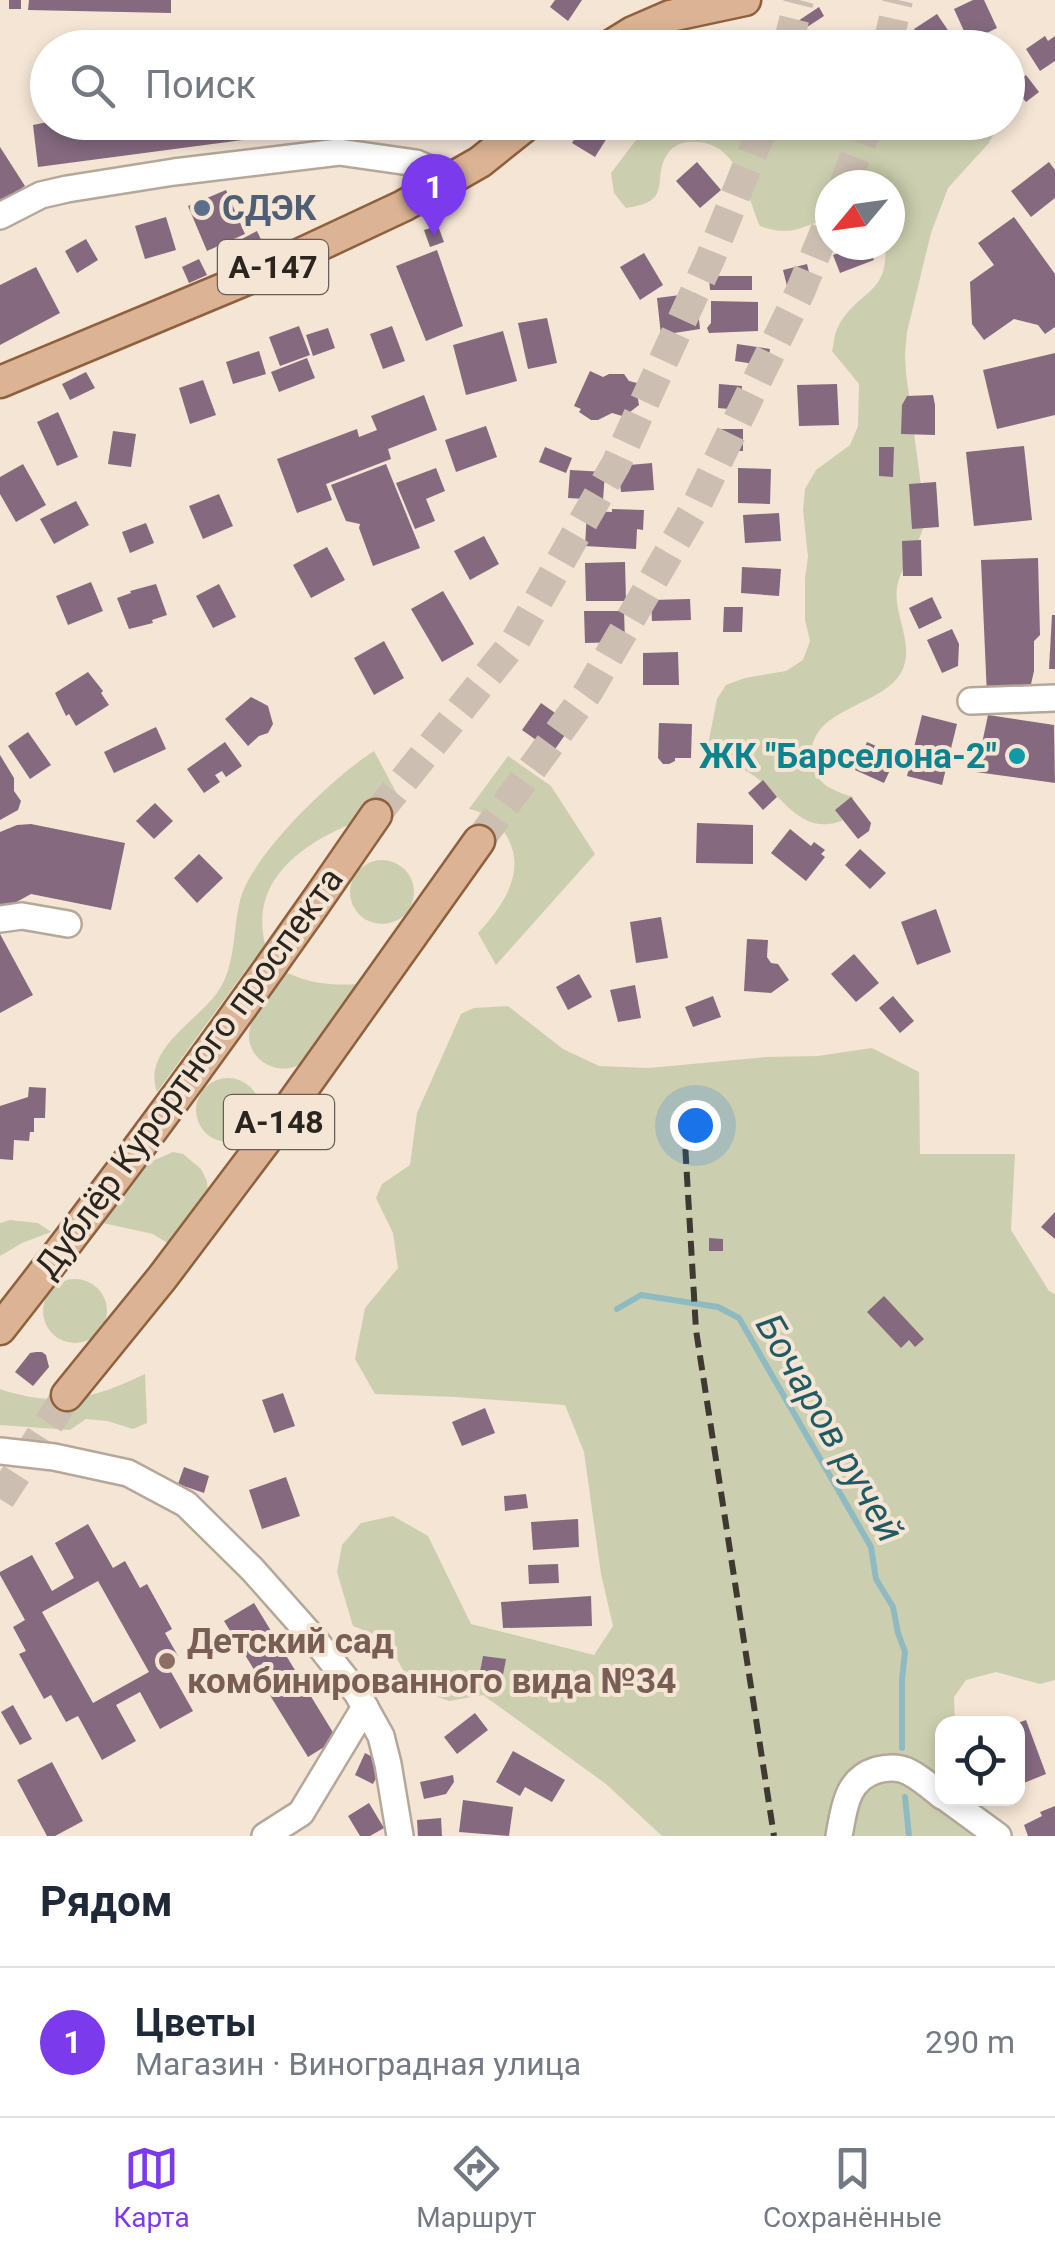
<!DOCTYPE html>
<html lang="ru">
<head>
<meta charset="utf-8">
<style>
  :root { --surface:#fff; --page:#f6f6f7; --text:#1f2937; --muted:#747a83; --line:#e0e1e3; --accent:#7c3aed }
  body { margin:0; font-family:Roboto,sans-serif; background:var(--page); color:var(--text) }
  .controls { position:absolute; right:30px; bottom:30px; display:grid; overflow:hidden; border-radius:20px; box-shadow:0 5px 15px #0003 }
  .controls button { width:90px; height:90px; display:grid; place-items:center; padding:0; border:0; border-bottom:2px solid var(--line); background:var(--surface); color:var(--text); font:50px sans-serif }
  .compass { position:absolute; left:815px; top:170px; width:90px; height:90px; border-radius:50%; background:var(--surface); box-shadow:0 5px 15px #0003; rotate:241deg }
  .you { position:absolute; left:695px; top:1125px; width:35px; height:35px; margin:-25px; border:8px solid #fff; border-radius:50%; background:#1a73e8; box-shadow:0 0 0 15px #1a73e833 }
  .badge { display:grid; place-items:center; width:65px; height:65px; border-radius:50%; background:var(--accent); color:#fff; font-size:32px; font-weight:700 }
  .pin { position:absolute; translate:-50% -82px; filter:drop-shadow(0 2px 5px #0008) }
  .pin::after { content:''; position:absolute; top:52px; width:35px; height:30px; background:inherit; clip-path:polygon(0 0,100% 0,50% 100%) }
  .list { margin:0; padding:0; list-style:none }
  h2 { display:flex; justify-content:space-between; align-items:center; height:130px; margin:0; padding:0 40px; font-size:42px }
  h2 small { font-size:32px; font-weight:400; color:var(--muted) }
  .list li { display:grid; grid-template-columns:65px 1fr auto; gap:30px; align-items:center; box-sizing:border-box; height:150px; padding:0 40px; border-top:2px solid var(--line) }
  .list b { display:block; font-size:38px; white-space:nowrap }
  .list p { margin:0; font-size:32px; white-space:nowrap; color:var(--muted) }
  .list em { font-size:32px; font-style:normal; color:var(--muted) }
  .icon { flex:none; width:55px; height:55px; fill:none; stroke:currentColor; stroke-width:2; stroke-linecap:round; stroke-linejoin:round }
  .map { position:relative; flex:none; width:1055px; height:1836px; overflow:hidden }
  .search { position:absolute; background:var(--surface); box-shadow:0 5px 15px #0003; left:30px; right:30px; top:30px; height:110px; display:flex; align-items:center; gap:25px; box-sizing:border-box; padding:0 35px; border-radius:55px; color:var(--muted); font-size:38px }
  .sheet { height:280px; background:var(--surface) }
  nav { display:flex; justify-content:space-around; align-items:center; box-sizing:border-box; height:140px; border-top:2px solid var(--line); background:var(--surface); font-size:28px; color:var(--muted) }
  nav a { display:grid; justify-items:center; gap:5px }
  nav .on { color:var(--accent) }
  .map>svg:first-child { display:block }
</style>
</head>
<body>
<div class="map">
<svg width="1055" height="1836" viewBox="0 0 1055 1836">
  <rect width="100%" height="100%" fill="#f4e5d5"/>
  <g fill="#cccfaf">
    <path d="M653,123h345l1,3 -11,18 -40,44 -17,45 -24,99 -2,22 1,19 19,142c-1,8 -2,15 -5,22 -7,17 -20,32 -23,50 -4,28 18,56 5,84 -19,38 -102,36 -89,95 5,20 22,25 40,31l-1,19c-51,28 -67,-22 -104,-44 -13,-8 -32,-10 -41,-22l10,-51 9,-14 19,-7 41,-7 17,-11 7,-19 -5,-21v-42l3,-21 -5,-47 2,-21 11,-19 34,-25 8,-19 1,-42 -27,-33c2,-7 2,-17 6,-24 20,-38 51,-31 47,-82h5v-60h-60v33c-31,9 -36,19 -70,8 -13,-30 -21,-82 -63,-84 -10,-1 -21,1 -28,10 -20,26 8,49 -43,56l-12,-15 -3,-20 25,-33z"/>
    <path d="M374,751l29,54c-63,20 -158,55 -138,139l-108,148c-15,-42 39,-70 60,-99 20,-28 15,-64 24,-96 14,-45 92,-120 133,-146z"/>
    <path d="M508,756l43,30 44,68 -99,111 -18,-32c25,-27 50,-62 28,-98 -9,-16 -20,-22 -37,-26z"/>
    <circle cx="382" cy="892" r="32"/>
    <path d="M285,972c24,11 46,14 72,12 -11,18 -23,36 -34,53 -4,6 -8,15 -13,20 -26,27 -71,3 -59,-33 5,-16 24,-38 34,-52z"/>
    <path d="M508,1006l55,43 36,17 50,2 117,-11 52,-1 54,-8 47,24 1,82h95l-4,76 38,61 6,3v386l-15,4 -44,-12 -30,8 -12,17 1,26 -13,1v74l30,1 7,32 -2,5h-315l-56,-52 -123,-89 -34,6 -28,-10 -18,-21 -17,-31 -33,-13 -16,-54 5,-27 19,-22 32,-7 35,20 43,88 123,31 19,-29 -12,-52 -17,-122 -19,-47 -109,-8 -81,-3 -20,-35 10,-51 33,-40 -5,-35 -17,-35 6,-14 28,-19 7,-52 44,-99 13,-6z"/>
    <circle cx="228" cy="1110" r="32"/>
    <path d="M173,1152l10,2 18,15 6,12 1,12 -39,51 -16,-10 -50,-11 47,-61z"/>
    <path d="M10,1220l28,3 13,9 -29,11 -22,13v-33z"/>
    <circle cx="75" cy="1311" r="32"/>
    <path d="M145,1374l2,49 -14,6 -26,-8 -21,-2 -16,11 -70,-5v-36c55,19 94,10 145,-15z"/>
  </g>
  <g fill="none" stroke-linecap="round" stroke-linejoin="round">
    <g stroke="#90bac2" stroke-width="6">
      <path d="M617,1309l24,-14 77,12 21,11 132,229 5,32 17,28 5,26 7,19 -3,27v69"/>
      <path d="M905,1797l4,39"/>
    </g>
  </g>
  <g fill="#84697f" fill-rule="evenodd">
    <rect x="9" y="0" width="12" height="9"/>
    <path d="M29,0h142v13l-143,-3z"/>
    <path d="M555,0h27l-14,21 -18,-14z"/>
    <path d="M973,0h11l13,28 -28,14 -15,-33z"/>
    <path d="M819,7l5,9 -20,13 -6,-8z"/>
    <path d="M937,14l23,34h-33l-13,-19z"/>
    <path d="M898,22l9,13 -13,10 -9,-14z"/>
    <path d="M505,31l9,17h-40z"/>
    <path d="M1045,36l3,5 7,-5v25l-15,10 -14,-22z"/>
    <path d="M1026,75l13,17 -13,10 -13,-16z"/>
    <path d="M48,122h284l1,6 -295,39 -5,-42z"/>
    <path d="M400,122h37l3,6 -15,9 -10,-4 -7,4z"/>
    <path d="M585,122h16l11,8 -17,27 -23,-14z"/>
    <path d="M0,147l25,39 -25,17z"/>
    <path d="M697,162l24,28 -21,18 -24,-27z"/>
    <path d="M1049,162l6,8v28l-24,19 -20,-26z"/>
    <path d="M226,190l19,44 -38,17 -19,-45z"/>
    <path d="M166,217l10,33 -31,9 -10,-33z"/>
    <path d="M1014,217l41,57v53l-10,7 -7,-9 -24,-6 -30,21 -12,-16 -2,-42 24,-17 -16,-22z"/>
    <path d="M438,226l6,16 -14,5 -6,-17z"/>
    <path d="M257,231l7,15 -16,9 -8,-15z"/>
    <path d="M86,239l12,21 -21,13 -12,-22z"/>
    <path d="M859,245h9l6,15 -34,13 -7,-18z"/>
    <path d="M437,250l26,76 -37,15 -30,-75z"/>
    <path d="M644,253l19,32 -23,15 -20,-33z"/>
    <path d="M199,259l8,16 -18,8 -7,-16z"/>
    <path d="M807,264l5,20 -24,6 -5,-20z"/>
    <path d="M36,267l24,46 -60,32v-60z"/>
    <path d="M709,276h43v14h-42z"/>
    <path d="M696,293l4,36 -39,6 -4,-37z"/>
    <path d="M711,301l47,1v29l-49,2 -2,-5 4,-5z"/>
    <path d="M547,318l10,45 -29,6 -10,-46z"/>
    <path d="M299,326l11,29 -30,11 -11,-29z"/>
    <path d="M392,326l13,35 -22,8 -13,-35z"/>
    <path d="M328,328l7,20 -22,8 -7,-21z"/>
    <path d="M503,331l14,50 -51,14 -13,-50z"/>
    <path d="M737,344l33,5 -3,17 -32,-5z"/>
    <path d="M259,351l7,23 -33,10 -7,-22z"/>
    <path d="M1055,353v62l-58,14 -14,-59z"/>
    <path d="M307,358l8,20 -36,14 -8,-20z"/>
    <path d="M590,371l13,6 6,-3h15l5,7 8,2 -1,6 3,16 -9,7 -1,6 -17,-5 -14,7h-7l-12,-8 2,-3 -7,-3z"/>
    <path d="M86,372l9,16 -25,12 -8,-16z"/>
    <path d="M203,380l13,35 -26,9 -11,-36z"/>
    <path d="M719,384l23,2 -2,24 -22,-2z"/>
    <path d="M837,384l2,41 -40,1 -2,-41z"/>
    <path d="M424,395l13,35 -49,19 3,10 -65,25 6,16 -35,13 -20,-54 80,-30 2,8 18,-7 -6,-14z"/>
    <path d="M933,395l2,10v30l-34,-1 1,-29 5,-9z"/>
    <path d="M58,412l20,45 -21,9 -20,-44z"/>
    <path d="M486,426l11,31 -41,15 -11,-32z"/>
    <rect x="717" y="429" width="26" height="22"/>
    <path d="M113,431l23,3 -5,33 -23,-3z"/>
    <path d="M1024,446l8,74 -58,6 -8,-74z"/>
    <path d="M545,447l27,11 -6,15 -27,-11z"/>
    <path d="M879,447h15l-1,30 -14,-1z"/>
    <path d="M652,463l2,27 -33,2 -3,-26z"/>
    <path d="M23,464l23,41 -30,17 -16,-28v-17z"/>
    <path d="M386,464l34,84 -47,18 -14,-38 1,-4 -14,-3 -15,-36z"/>
    <path d="M436,468l9,23 -19,8 9,22 -20,8 -19,-46z"/>
    <path d="M738,468l33,1 -1,35 -32,-1z"/>
    <path d="M570,470l35,2 -2,28 -35,-2z"/>
    <path d="M936,482l3,45 -27,2 -3,-45z"/>
    <path d="M219,494l14,32 -30,13 -14,-33z"/>
    <path d="M76,501l13,24 -35,19 -14,-25z"/>
    <path d="M612,509l32,1 -1,20 -6,-1 -1,20 -51,-3 2,-35 25,1z"/>
    <path d="M779,513l2,28 -36,2 -2,-28z"/>
    <path d="M146,523l8,20 -24,10 -8,-21z"/>
    <path d="M484,536l15,28 -29,16 -16,-29z"/>
    <path d="M921,540l1,36h-19l-1,-35z"/>
    <path d="M327,547l18,33 -34,18 -18,-33z"/>
    <path d="M1038,558l2,77 -6,6v30l-5,22 -42,3 -6,-136z"/>
    <path d="M625,562l1,39h-40l-1,-38z"/>
    <path d="M742,567l39,2 -2,27 -38,-3z"/>
    <path d="M91,582l12,29 -35,14 -12,-29z"/>
    <path d="M156,584l11,31 -15,5 1,3 -24,6 -12,-31 14,-5 -1,-2z"/>
    <path d="M219,584l17,33 -23,11 -17,-32z"/>
    <path d="M443,591l31,53 -32,18 -31,-53z"/>
    <path d="M932,597l10,21 -23,11 -10,-21z"/>
    <path d="M690,599l1,21 -39,1 -1,-21z"/>
    <path d="M724,607h19l-1,25h-19z"/>
    <path d="M584,611h40l1,31 -40,1z"/>
    <path d="M1052,615h3v54h-6z"/>
    <path d="M952,629l7,15 -1,22 -16,7 -15,-33z"/>
    <path d="M384,641l20,37 -30,17 -20,-37z"/>
    <path d="M678,652l1,33h-36v-32z"/>
    <path d="M88,672l15,19 -2,2 8,12 -33,21 -7,-12 -3,2 -11,-23z"/>
    <path d="M251,697l17,9 5,18 -5,9 -9,3 -11,10 -23,-27z"/>
    <path d="M541,703l31,22 -19,27 -31,-22z"/>
    <path d="M922,715l35,9 -15,61 -35,-9z"/>
    <path d="M988,715l66,10 1,58 -79,-11z"/>
    <path d="M659,723l33,1 -1,34h-16v3l-6,3h-6l-5,-6z"/>
    <path d="M156,727l10,22 -52,24 -10,-21z"/>
    <path d="M28,732l23,33 -21,14 -22,-33z"/>
    <path d="M225,742l17,24 -16,11 -4,-6 -7,4 5,7 -16,11 -17,-24z"/>
    <path d="M867,742l30,13 -13,28 -29,-13z"/>
    <path d="M0,755l14,23v13l7,10 -3,9 -18,10z"/>
    <path d="M763,780l14,17 -14,13 -15,-17z"/>
    <path d="M851,797l20,26 -2,8 -11,8 -23,-29z"/>
    <path d="M155,803l18,18 -19,18 -18,-18z"/>
    <path d="M697,823l56,2v39l-57,-1z"/>
    <path d="M31,824l94,19 -14,67 -80,-16 -31,17v-79l17,-7z"/>
    <path d="M790,829l21,17 3,-4 11,8 -4,4 4,3 -19,24 -35,-28z"/>
    <path d="M860,849l26,24 -16,16 -25,-24z"/>
    <path d="M199,854l24,24 -26,25 -23,-25z"/>
    <path d="M936,909l15,43 -34,13 -16,-43z"/>
    <path d="M661,917l7,41 -32,5 -6,-41z"/>
    <path d="M0,934l33,61 -33,18z"/>
    <path d="M747,939l21,1 -1,17 4,6 7,1 11,16 -18,13 -27,-2z"/>
    <path d="M854,954l25,29 -23,19 -25,-28z"/>
    <path d="M579,974l13,23 -24,13 -12,-23z"/>
    <path d="M635,985l6,33 -23,4 -8,-32z"/>
    <path d="M713,996l8,21 -28,10 -8,-20z"/>
    <path d="M893,996l21,25 -14,12 -21,-25z"/>
    <path d="M29,1087l17,1 -1,30h-11v14h-4l-1,9 -15,-1 -1,20 -13,-1v-53l28,-9z"/>
    <path d="M1055,1212v27l-14,-12z"/>
    <path d="M709,1238l14,1v12h-14z"/>
    <path d="M884,1296l40,43 -9,8 -6,-7 -8,8 -34,-36z"/>
    <path d="M36,1352h6l4,3 3,12 -16,19 -18,-14 15,-19z"/>
    <path d="M283,1393l12,33 -21,7 -12,-33z"/>
    <path d="M485,1408l10,25 -33,13 -10,-24z"/>
    <path d="M184,1467l25,9 -5,17 -26,-9z"/>
    <path d="M286,1477l14,39 -38,13 -13,-39z"/>
    <path d="M526,1494l2,14 -23,3 -1,-15z"/>
    <path d="M578,1519l1,28 -46,3 -2,-28z"/>
    <path d="M88,1524l25,44 12,-7 15,27 7,-4 25,45 -7,4 13,23 -12,7 27,48 -33,18 -20,-37 -24,13 20,36 -34,19 -24,-44 -12,6 -15,-27 -7,4 -25,-45 7,-3 -13,-24 12,-7 -25,-45v-3l32,-17 20,36 22,-13 -19,-35zM98,1581l51,91 -56,31 -51,-91z"/>
    <path d="M558,1564l1,19 -30,1 -1,-19z"/>
    <path d="M591,1596l1,30 -89,2 -2,-26z"/>
    <path d="M254,1603l83,136 -29,18 -84,-136z"/>
    <path d="M483,1656l23,3 -4,21 -23,-3z"/>
    <path d="M13,1705l19,34 -12,6 -19,-33z"/>
    <path d="M475,1713l13,17 -31,24 -13,-17z"/>
    <path d="M1026,1720l20,54 -27,11 -1,-62z"/>
    <path d="M513,1751l52,29 -13,22 -27,-15 -5,9 -24,-14z"/>
    <path d="M365,1753l19,10 -11,21 -18,-9z"/>
    <path d="M52,1762l31,59 -28,15h-8l-30,-56z"/>
    <path d="M453,1775l1,7 -8,12 -22,5 -4,-17z"/>
    <path d="M463,1800l50,7 -4,29 -50,-4z"/>
    <path d="M369,1803l15,25 -14,8h-10l-12,-20z"/>
    <path d="M1055,1806v30h-27l-4,-11 18,-9 -2,-4z"/>
    <path d="M441,1818l1,18h-24l-1,-16z"/>
  </g>
  <g fill="none" stroke-linecap="round" stroke-linejoin="round">
    <g stroke="#ccbfb1" stroke-width="30" stroke-dasharray="30 15" stroke-linecap="butt">
      <path d="M787,48l12,-48"/>
      <path d="M887,48l11,-48"/>
      <path d="M844,185l25,-63"/>
      <path d="M376,815l139,-174 101,-177 94,-205 55,-137"/>
      <path d="M479,841l109,-149 108,-186 104,-214 30,-73"/>
      <path d="M0,1499l67,-104"/>
    </g>
    <g stroke="#b5a899" stroke-width="30">
      <g id="minor">
        <path d="M0,216l41,-21 26,-6 107,-17 165,-20 77,11 37,16"/>
        <path d="M971,701l84,-3"/>
        <path d="M0,919l22,-3 46,8"/>
        <path d="M0,1451l54,6 74,16 58,31 66,65 63,71 42,53 24,43 7,28 12,72"/>
        <path d="M946,1798l52,38"/>
        <path d="M265,1836l36,-23 64,-106"/>
        <path d="M839,1836c5,-27 7,-57 38,-66 10,-3 23,-3 32,2 12,6 23,16 33,24"/>
      </g>
    </g>
    <g stroke="#8f603c" stroke-width="35">
      <g id="major">
        <path d="M607,48l26,-16 37,-16 75,-16"/>
        <path d="M0,382l247,-103 156,-73 77,-44 50,-40"/>
        <path d="M0,1329c131,-167 256,-338 376,-514"/>
        <path d="M67,1395l95,-117 110,-146 207,-291"/>
      </g>
    </g>
    <use href="#minor" stroke="#fff" stroke-width="25"/>
    <use href="#major" stroke="#dcb394" stroke-width="30"/>
    <path stroke="#3f3932" stroke-width="6" stroke-dasharray="15 8" stroke-linecap="butt" d="M684,1126l12,204 78,506"/>
  </g>
  <circle fill="#5c6f8a" stroke="#f4e5d5" stroke-width="4" cx="202" cy="208" r="10"/>
  <circle fill="#0f9aa8" stroke="#f4e5d5" stroke-width="4" cx="1017" cy="756" r="10"/>
  <circle fill="#8d6e63" stroke="#f4e5d5" stroke-width="4" cx="167" cy="1661" r="10"/>
  <g text-anchor="middle" dominant-baseline="central" stroke-width="8" stroke-linejoin="round" paint-order="stroke">
    <g fill="#f4e5d5" stroke="#675f56" stroke-width="2.5">
      <rect x="218" y="240" width="110" height="54" rx="8"/>
      <rect x="224" y="1095" width="110" height="54" rx="8"/>
    </g>
    <g font-size="32" font-weight="bold" fill="#2a251f">
      <text x="273" y="267">А-147</text>
      <text x="279" y="1122">А-148</text>
    </g>
    <g font-size="35" font-weight="bold" fill="#4e5e75" stroke="#f4e5d5" text-anchor="start">
      <text x="222" y="208">СДЭК</text>
    </g>
    <g font-size="35" font-weight="bold" fill="#0d838f" stroke="#f4e5d5" text-anchor="end">
      <text x="997" y="756">ЖК "Барселона-2"</text>
    </g>
    <g font-size="35" fill="#2a251f" stroke="#f4e5d5">
      <text transform="translate(189 1073) rotate(-54)">Дублёр Курортного проспекта</text>
    </g>
    <g font-size="35" font-weight="bold" fill="#785e54" stroke="#f4e5d5" text-anchor="start">
      <text x="187" y="1641">Детский сад<tspan x="187" dy="40">комбинированного вида №34</tspan></text>
    </g>
    <g font-size="38" font-style="italic" fill="#205a64" stroke="#f4e5d5">
      <text transform="translate(830 1428) rotate(60)">Бочаров ручей</text>
    </g>
  </g>
</svg>
<div class="controls">
<button><svg class="icon" aria-label="locate" viewBox="0 0 24 24"><circle cx="12" cy="12" r="6"/><path d="M12 2v4M12 18v4M2 12h4M18 12h4"/></svg></button>
</div>
<svg class="compass" viewBox="-18 -18 36 36"><path d="M0-13l5 13h-10z" fill="#e53935"/><path d="M0 13l5-13h-10z" fill="#747a83"/></svg>
<div class="you"></div>
<div class="pin badge" style="left:434px;top:236px">1</div>
<div class="search"><svg class="icon" aria-label="search" viewBox="0 0 24 24"><circle cx="10" cy="10" r="6"/><path d="M15 15l6 6"/></svg>Поиск</div>
</div>
<section class="sheet">
<h2>Рядом<small></small></h2>
<ul class="list">
<li><span class="badge">1</span><div><b>Цветы</b><p>Магазин · Виноградная улица</p></div><em>290 m</em></li>
</ul>
</section>
<nav>
<a class="on"><svg class="icon" aria-label="map" viewBox="0 0 24 24"><path d="M3 6l6-2 6 2 6-2v14l-6 2-6-2-6 2zM9 4v14M15 6v14"/></svg>Карта</a>
<a><svg class="icon" aria-label="directions" viewBox="0 0 24 24"><path d="M12 3l9 9-9 9-9-9zM9 14v-3h6M13 9l2 2-2 2"/></svg>Маршрут</a>
<a><svg class="icon" aria-label="saved" viewBox="0 0 24 24"><path d="M7 4h10v16l-5-4-5 4z"/></svg>Сохранённые</a>
</nav>
</body>
</html>
